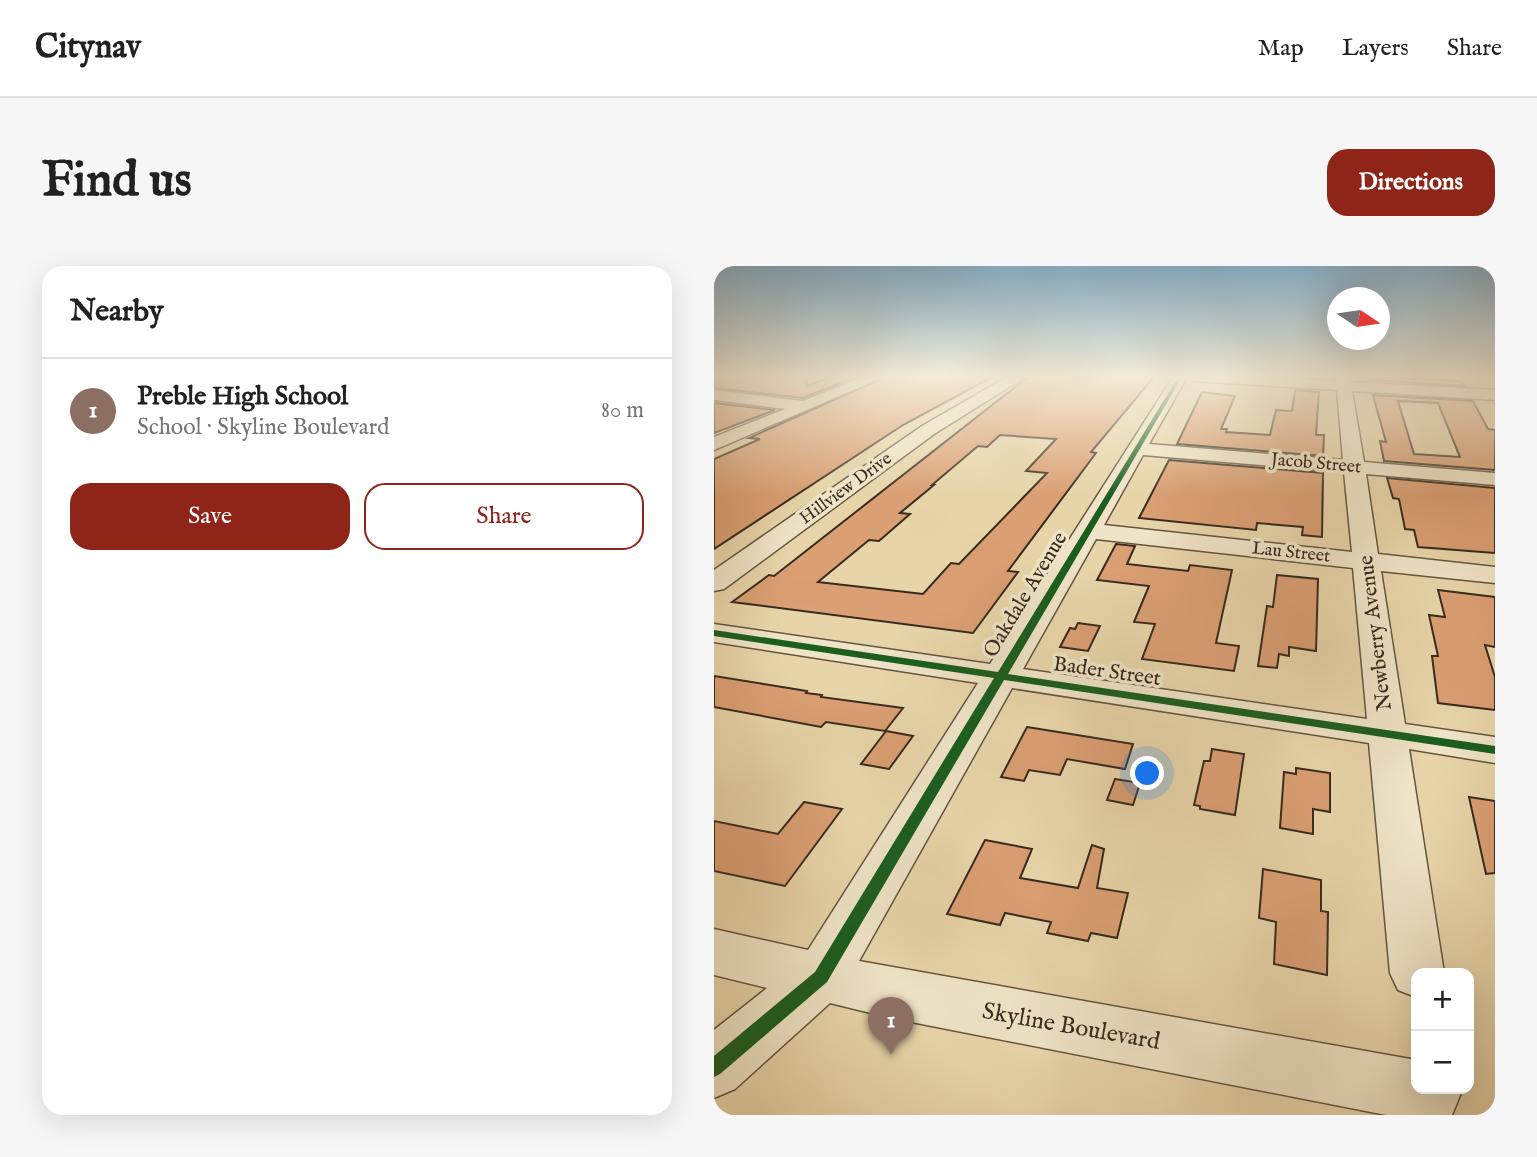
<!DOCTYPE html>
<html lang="en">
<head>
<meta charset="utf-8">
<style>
  :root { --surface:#fff; --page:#f6f6f6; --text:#202124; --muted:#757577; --line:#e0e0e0; --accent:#8f2418 }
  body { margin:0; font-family:"IM FELL English",serif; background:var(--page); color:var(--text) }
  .controls { position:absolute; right:21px; bottom:21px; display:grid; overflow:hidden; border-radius:14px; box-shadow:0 7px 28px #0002 }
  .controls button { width:63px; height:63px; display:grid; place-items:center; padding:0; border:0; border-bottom:2px solid var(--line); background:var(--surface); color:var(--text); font:35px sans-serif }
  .compass { position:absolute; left:613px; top:21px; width:63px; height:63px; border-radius:50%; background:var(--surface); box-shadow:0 7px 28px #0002; rotate:103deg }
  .you { position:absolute; left:434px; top:508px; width:24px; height:24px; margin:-18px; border:5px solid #fff; border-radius:50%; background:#1a73e8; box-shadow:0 0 0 10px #1a73e833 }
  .badge { display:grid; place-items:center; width:46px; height:46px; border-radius:50%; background:var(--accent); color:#fff; font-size:23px; font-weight:700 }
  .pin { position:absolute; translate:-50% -58px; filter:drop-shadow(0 2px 4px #0008) }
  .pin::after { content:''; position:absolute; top:37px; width:24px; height:21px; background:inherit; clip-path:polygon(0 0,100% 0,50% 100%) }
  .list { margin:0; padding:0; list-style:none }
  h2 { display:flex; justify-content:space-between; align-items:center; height:91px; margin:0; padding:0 28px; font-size:30px }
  h2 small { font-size:23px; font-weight:400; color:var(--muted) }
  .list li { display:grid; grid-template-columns:46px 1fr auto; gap:21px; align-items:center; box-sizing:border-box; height:105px; padding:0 28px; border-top:2px solid var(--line) }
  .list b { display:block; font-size:26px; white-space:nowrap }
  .list p { margin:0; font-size:23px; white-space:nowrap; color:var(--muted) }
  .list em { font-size:23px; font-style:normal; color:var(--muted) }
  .actions { display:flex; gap:14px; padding:21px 28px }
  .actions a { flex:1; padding:16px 0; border:2px solid var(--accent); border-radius:21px; text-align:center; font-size:24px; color:var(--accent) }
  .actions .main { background:var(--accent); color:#fff }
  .map { position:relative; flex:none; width:781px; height:849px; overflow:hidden; border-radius:21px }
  header { display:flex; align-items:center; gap:42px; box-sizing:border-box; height:98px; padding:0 35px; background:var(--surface); border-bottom:2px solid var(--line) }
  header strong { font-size:33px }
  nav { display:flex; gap:38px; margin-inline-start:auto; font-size:24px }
  .intro { display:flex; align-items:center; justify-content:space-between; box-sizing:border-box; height:168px; padding:0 42px }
  h1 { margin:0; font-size:49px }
  .button { padding:18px 32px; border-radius:21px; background:var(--accent); color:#fff; font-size:24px; font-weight:700 }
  main { display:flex; gap:42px; padding:0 42px }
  aside { flex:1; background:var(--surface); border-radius:21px; box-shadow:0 7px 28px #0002 }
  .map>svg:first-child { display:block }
</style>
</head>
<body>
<header>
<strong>Citynav</strong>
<nav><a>Map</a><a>Layers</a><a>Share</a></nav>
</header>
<div class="intro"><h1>Find us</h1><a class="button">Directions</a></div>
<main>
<aside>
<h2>Nearby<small></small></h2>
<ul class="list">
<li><span class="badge" style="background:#8d6e63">1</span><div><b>Preble High School</b><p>School · Skyline Boulevard</p></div><em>80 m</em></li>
</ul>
<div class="actions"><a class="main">Save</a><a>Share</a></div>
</aside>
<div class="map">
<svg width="781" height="849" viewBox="0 0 781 849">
  <rect width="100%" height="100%" fill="#e7d5a9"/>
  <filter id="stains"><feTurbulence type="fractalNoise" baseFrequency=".00286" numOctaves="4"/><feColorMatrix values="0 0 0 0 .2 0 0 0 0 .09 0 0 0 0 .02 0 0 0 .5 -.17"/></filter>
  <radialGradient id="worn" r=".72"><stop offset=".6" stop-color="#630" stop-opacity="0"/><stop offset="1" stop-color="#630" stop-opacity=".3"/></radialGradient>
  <g fill="#da9f73" stroke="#382a1e" stroke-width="2" fill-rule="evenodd">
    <path d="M0,111h92l1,9 23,-9h25l-52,21 -89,-10z"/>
    <path d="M171,111h107l-89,48 -189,124v-90l46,-20 -11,-1z"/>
    <path d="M314,111h126l-63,75 5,1 -88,118 10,1 -45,61 -241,-31 37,-27 5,1zM286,169l56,4 -30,32 21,2 -88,91 -8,-1 -28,31 -105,-12 51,-42 10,1 31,-27 -10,-1 34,-28h-2l46,-39 9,1z"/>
    <path d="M656,111l91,4 3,5 -94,-6z"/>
    <path d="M581,124l24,2 -3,43h8l-1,21 -146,-12 25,-52 33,4 -14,33h6l-1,3 44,3 6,-25 16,1z"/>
    <path d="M659,129l100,6 15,28 7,1v40l-111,-9 -4,-20 6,1zM684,135l40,2 22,54 -46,-3z"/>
    <path d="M0,137l61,7 -61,23z"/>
    <path d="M455,194l154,13 -1,64 -20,-2 1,-8 -46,-4 -1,7 -117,-12z"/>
    <path d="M673,212l108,10v65l-77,-6 -4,-17 -9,-1 -6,-30 -6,-1z"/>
    <path d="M402,278l19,2 -8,18 61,7 2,-6 42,5 -16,73 23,3 -5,25 -92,-12 13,-35 -21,-2 15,-36 -52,-6z"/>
    <path d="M563,309l41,4 -2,72 -27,-4v9l-10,-2 -2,14 -19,-2 9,-60 6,1z"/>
    <path d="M724,324l57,7v50l-10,-2 10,32v33l-57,-7 -6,-47h6l-9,-41 16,2z"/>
    <path d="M364,357l22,3 -12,25 -28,-4 10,-19 5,1z"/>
    <path d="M0,410l93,15 -1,2 16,2 -1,2 82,11 -18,23 -59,-9 -5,5 -107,-20z"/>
    <path d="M313,461l50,8 56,9 -8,25 -58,-10 -7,16 -31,-5 -5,11 -23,-4z"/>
    <path d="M172,465l27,5 -24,33 -28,-5z"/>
    <path d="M498,483l32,5 -9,61 -35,-6v-3l-6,-1 10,-44h6z"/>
    <path d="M582,502l34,5v39l-17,-3v25l-33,-6 4,-56 12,2z"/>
    <path d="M401,513l25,4 -7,22 -26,-5z"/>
    <path d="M755,531l26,4v72l-9,1z"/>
    <path d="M90,536l38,7 -57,77 -71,-15v-50l64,13z"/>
    <path d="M271,574l47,9 -12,29 58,10 14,-43 12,4 -7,39 31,5 -11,45 -26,-5 -3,8 -41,-8 4,-11 -46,-9 -5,12 -53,-11z"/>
    <path d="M549,603l58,11v31l7,1 -1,63 -53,-11 2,-42 -17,-4z"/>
  </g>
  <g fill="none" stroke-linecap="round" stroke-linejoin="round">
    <g stroke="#645541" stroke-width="3">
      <g id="minor">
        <path d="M149,111h20l-169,73v-13l71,-28 -71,-9v-10l89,11z"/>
        <path d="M293,111h18l-91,57 -210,155 -10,2v-21l208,-144z"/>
        <path d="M459,111h14l-38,67 194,16 -6,-70 -142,-9 -7,-4h85l63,4v-4h14l1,5 144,8v10l-143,-9 12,71 131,11v12l-129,-11 12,80 117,13v16l-114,-12 24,153 90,13v26l-86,-14 35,224h-28v24l-18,-7 -8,-17 -21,-230 -357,-55 -153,273 557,99v29h43l2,4 -9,22h-66l-495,-97 -61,-15 -95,86 -21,9v-68l53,-42 -53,-13v-46l94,21 170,-267 -264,-41v-18l276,40zM429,189l201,17 8,80 -248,-27zM382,273l257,29 14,151 -344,-50z"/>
      </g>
    </g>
    <use href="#minor" fill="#efe4c7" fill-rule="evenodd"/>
    <g stroke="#efe4c7" stroke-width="5">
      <path id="cycleway" d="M464,111h4l-174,297 487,72v8l-491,-74 -177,302 -107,92 -6,3v-21l101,-84 179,-294 -280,-42v-6l284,42z"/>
    </g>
    <use href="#cycleway" fill="#1b5e20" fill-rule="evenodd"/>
  </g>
  <linearGradient id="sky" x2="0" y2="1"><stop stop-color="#89b5d3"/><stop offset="0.48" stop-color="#f4ecd8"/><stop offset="1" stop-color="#f4ecd8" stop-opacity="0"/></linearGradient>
  <rect width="781" height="230" fill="url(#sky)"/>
  <g text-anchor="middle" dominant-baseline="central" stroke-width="7" stroke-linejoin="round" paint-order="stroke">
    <g font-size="18" fill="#382a1e" stroke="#efe4c7">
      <text transform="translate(602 198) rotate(5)">Jacob Street</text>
      <text transform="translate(132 223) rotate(-36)">Hillview Drive</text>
      <text transform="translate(577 287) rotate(6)">Lau Street</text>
    </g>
    <g font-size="21" fill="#382a1e" stroke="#efe4c7">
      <text transform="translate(312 329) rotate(-59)">Oakdale Avenue</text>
      <text transform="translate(662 367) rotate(-97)">Newberry Avenue</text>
      <text transform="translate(393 406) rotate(8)">Bader Street</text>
    </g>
    <g font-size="24" fill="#382a1e" stroke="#efe4c7">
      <text transform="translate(357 761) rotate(10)">Skyline Boulevard</text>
    </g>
  </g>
  <rect width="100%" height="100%" filter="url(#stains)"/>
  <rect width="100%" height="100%" fill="url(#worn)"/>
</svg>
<div class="controls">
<button>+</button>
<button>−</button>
</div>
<svg class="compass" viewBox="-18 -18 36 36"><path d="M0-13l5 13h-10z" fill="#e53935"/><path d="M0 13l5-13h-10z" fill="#757577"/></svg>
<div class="you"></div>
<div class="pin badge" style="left:177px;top:789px;background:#8d6e63">1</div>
</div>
</main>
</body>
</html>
